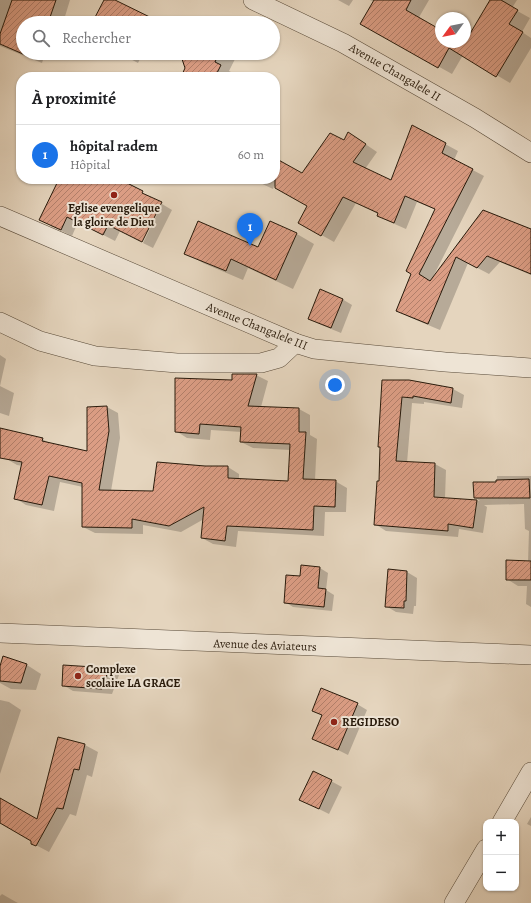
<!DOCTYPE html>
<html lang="fr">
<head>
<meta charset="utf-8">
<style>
  :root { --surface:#fff; --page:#f2f2f2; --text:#202124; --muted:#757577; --line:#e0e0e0; --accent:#1a73e8 }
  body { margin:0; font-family:Alegreya,serif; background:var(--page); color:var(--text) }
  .controls { position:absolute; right:12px; bottom:12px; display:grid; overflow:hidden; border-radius:8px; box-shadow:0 1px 3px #0004 }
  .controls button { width:36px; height:36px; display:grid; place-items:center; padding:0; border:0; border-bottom:1px solid var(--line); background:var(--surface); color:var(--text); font:20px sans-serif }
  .compass { position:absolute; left:435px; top:12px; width:36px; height:36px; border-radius:50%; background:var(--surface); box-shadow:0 1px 3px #0004; rotate:237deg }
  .you { position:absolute; left:335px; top:385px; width:14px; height:14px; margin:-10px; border:3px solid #fff; border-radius:50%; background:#1a73e8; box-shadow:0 0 0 6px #1a73e833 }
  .badge { display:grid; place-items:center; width:26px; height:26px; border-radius:50%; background:var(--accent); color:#fff; font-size:13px; font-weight:700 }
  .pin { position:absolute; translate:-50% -33px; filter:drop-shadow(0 1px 2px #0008) }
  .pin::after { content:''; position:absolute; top:21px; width:14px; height:12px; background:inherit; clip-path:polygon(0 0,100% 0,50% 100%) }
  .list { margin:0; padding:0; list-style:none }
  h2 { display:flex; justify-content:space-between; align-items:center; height:52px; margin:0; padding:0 16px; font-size:17px }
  h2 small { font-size:13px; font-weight:400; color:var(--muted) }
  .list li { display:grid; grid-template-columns:26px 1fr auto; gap:12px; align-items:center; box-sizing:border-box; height:60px; padding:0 16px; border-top:1px solid var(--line) }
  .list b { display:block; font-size:15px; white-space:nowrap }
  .list p { margin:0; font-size:13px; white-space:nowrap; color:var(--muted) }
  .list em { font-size:13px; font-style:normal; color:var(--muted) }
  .icon { flex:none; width:22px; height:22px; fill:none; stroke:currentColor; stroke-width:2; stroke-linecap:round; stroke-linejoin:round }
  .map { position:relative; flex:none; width:531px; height:903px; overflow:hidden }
  .search { position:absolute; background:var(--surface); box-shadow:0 1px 3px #0004; left:16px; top:16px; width:264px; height:44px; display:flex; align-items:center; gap:10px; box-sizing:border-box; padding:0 14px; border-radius:22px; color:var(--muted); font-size:15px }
  .panel { position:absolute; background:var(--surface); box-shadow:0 1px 3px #0004; left:16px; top:72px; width:264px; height:112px; border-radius:16px }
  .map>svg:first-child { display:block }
</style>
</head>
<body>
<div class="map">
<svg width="531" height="903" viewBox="0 0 531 903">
  <defs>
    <pattern id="building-hatch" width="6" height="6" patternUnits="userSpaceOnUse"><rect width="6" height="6" fill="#db9d84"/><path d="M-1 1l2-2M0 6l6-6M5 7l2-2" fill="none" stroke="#b27f6a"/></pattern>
  </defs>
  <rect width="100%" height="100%" fill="#e5d5be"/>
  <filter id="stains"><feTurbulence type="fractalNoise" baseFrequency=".005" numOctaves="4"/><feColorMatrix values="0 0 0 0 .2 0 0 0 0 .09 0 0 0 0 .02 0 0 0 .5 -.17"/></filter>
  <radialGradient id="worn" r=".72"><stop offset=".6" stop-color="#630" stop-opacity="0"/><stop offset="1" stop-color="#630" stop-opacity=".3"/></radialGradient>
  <g fill="#0003">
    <path d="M0,0h70l-7,23h-40v30h22l-3,10 -42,-17v2z"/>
    <path d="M338,0h15l-4,6z"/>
    <path d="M370,0h59l-11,19 23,13v10h19l5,3 26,-45h26l-5,8 18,10 -8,14 9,6v10l-21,35 -47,-28 -11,19 -90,-50 12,-22z"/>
    <path d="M119,53h24l-5,10z"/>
    <path d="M177,53h48l10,6 -6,12 6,3 -2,3h-51l4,-9 -3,-12z"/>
    <path d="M412,126l46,25 -4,9 30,16 -52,103 51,-68 48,18v46l-31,-13 -11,12 -21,-11 -28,67 -31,-13 -12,-7 39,-100 -19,-8 -11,27 -16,-7 -12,-6v-2l-22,-11 -22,39 -34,-19 9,-17 -35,-20 -1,3 -21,-10h23v-16l27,11 42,-33 5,-8 28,19 -12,17 26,12z"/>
    <path d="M60,179h62l-1,2 39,22 -19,39 -21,-11 -5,10 -37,-19 -6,14 -21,-10z"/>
    <path d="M162,204l10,6 -19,38 -10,-5z"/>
    <path d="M270,222l27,12 17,10 -21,45 -45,-21 -5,12 -40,-17 -17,-10 73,-5z"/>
    <path d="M342,299l10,6 -11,28 -22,-9 -10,-5z"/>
    <path d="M0,355l6,4 -6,27 14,7 -5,23 -9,-3z"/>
    <path d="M256,375l12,6 -7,26 38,2 11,6v20l7,4 -2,41 20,1 12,7 -1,24h-21l-1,24 -86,-5 -2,16 -23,-3 -11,-6 2,-19 -23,13 -38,-7v9l-48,-1 -12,-6v-40l-23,-5 -6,29 -28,-6 -11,-7 8,-32 -6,-1 -12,-7 -5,-1v-28l42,10 10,5 36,8 19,-45 11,6 2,25 -9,53 43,1 50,-25h24l11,7v5l50,3 1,-32 -37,-2 -12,-6 1,-10 -31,-2 -1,10 -23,-2 -11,-7 57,-50z"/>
    <path d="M408,381l45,8 11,6 -2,13 -38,-6v2l-12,-1 -5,60 28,1 11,6 -1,28 35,3 -5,-3 22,-15v-7h34v131l-5,-3 1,-18h-9l-11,-7 21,-17 1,-31 -4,-2 -1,-25 -40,1 3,2 -4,26 -24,-4 -1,8 -72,-6 -11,-7 5,-42 1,-35z"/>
    <path d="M320,568l8,5 -2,17 8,5 -2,16 -39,-4 -8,-5 16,-25z"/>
    <path d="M389,570l18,2 10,6 -1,28h-2l-1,8 -17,-2 -10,-6z"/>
    <path d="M4,657l23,8 14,9 -5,16 -25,-1 -11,-6v-14z"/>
    <path d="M64,666l45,3 10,6 -7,19 -39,-3 -10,-6z"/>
    <path d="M0,700l9,2 12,8 -21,64z"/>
    <path d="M357,704l10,6 -19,45 -34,-17 9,-22 -10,-6z"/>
    <path d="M85,745l13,7 -6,25 -5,-2 -11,41 -6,-2 -21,38 -17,-9v-2l-32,-19v-23l38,22z"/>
    <path d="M314,772l28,15 -13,27 -18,-9z"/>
    <path d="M531,817v9l-4,-2z"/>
    <path d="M2,894l14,8 2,1h-18v-7z"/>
  </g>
  <g fill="url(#building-hatch)" stroke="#281a0b">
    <path d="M12,0h44l-8,23h-25v31l-23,-10v-10z"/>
    <path d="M104,0h11l47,23h-70z"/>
    <path d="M374,0h37l-5,10 35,20v12h24l25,-42h11l17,10 -9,14 14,8 -27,45 -47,-29 -11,20 -78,-44z"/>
    <path d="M180,53h39l-4,9 6,3 -6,12h-34l4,-9z"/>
    <path d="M412,125l34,18 -4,10 31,16 -54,105 11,7 53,-71 48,19v45l-44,-18 -10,12 -21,-11 -28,67 -32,-13 15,-37 -5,-3 29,-62 -30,-13 -11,27 -17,-7 1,-3 -35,-16 -22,39 -23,-13 9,-17 -32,-18v-30l27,15 28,-40 14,7 4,-8 18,12 -13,18 38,18z"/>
    <path d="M59,179h60l24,12 -1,2 20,9 -20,40 -34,-17 -5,10 -36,-18 -6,13 -22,-10z"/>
    <path d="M198,221l60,26 12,-26 27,12 -21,47 -45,-21 -5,12 -42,-17z"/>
    <path d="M320,289l23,10 -12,29 -23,-9z"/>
    <path d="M232,374h25l-9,32 51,2v24h7l-3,47 33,1 -1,27 -21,-1 -1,24 -86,-4 -2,15 -24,-3 3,-31 -35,19 -37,-7v9l-50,-1v-44l-33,-7 -7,29 -28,-6 8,-37 -22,-4v-30l43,10 -1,3 45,10v-44l20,-1 2,25 -10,59 54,1 4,-29 48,4h23v12l60,3 2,-37 -50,-2 1,-15 -41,-3 -1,10 -24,-2v-54l57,2z"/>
    <path d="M382,380h27l44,8 -2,15 -38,-7v2l-11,-1 -6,64 39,2 -1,34 43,3 -4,28 -25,-4v7l-74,-6 3,-44h2l1,-34h-2z"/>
    <path d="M529,479l1,19h-56l-1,-16h23v-2z"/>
    <path d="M506,560l25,1v19h-25z"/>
    <path d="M301,565l19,2 -2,21 8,1 -2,18 -40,-4 2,-28 14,1z"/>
    <path d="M388,569l19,2 -1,30h-2v7l-19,-1z"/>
    <path d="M3,656l24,8 -6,19 -21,-2v-15z"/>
    <path d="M63,665l46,3 -7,21 -40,-3z"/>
    <path d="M321,688l37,15 -20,47 -26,-11 10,-24 -10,-4z"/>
    <path d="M58,737l27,7 -6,26 -5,-1 -11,40 -6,-1 -21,38 -5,-2v-3l-31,-18v-25l37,21z"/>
    <path d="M313,771l19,9 -13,29 -20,-9z"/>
  </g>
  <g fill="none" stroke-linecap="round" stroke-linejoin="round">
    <g stroke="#574938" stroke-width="20">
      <g id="minor">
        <path d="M253,0l90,43 132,75 56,35"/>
        <path d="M0,216l295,127 19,6 131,13 86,6"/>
        <path d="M0,322l40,19 55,15 82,7h84l18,-5 16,-15"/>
        <path d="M0,633l531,22"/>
        <path d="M502,822l29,-50"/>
        <path d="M454,903l32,-54"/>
      </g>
    </g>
    <use href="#minor" stroke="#eee4d5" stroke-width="19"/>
  </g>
  <g fill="#8f2418" stroke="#eee4d5" stroke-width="1.5">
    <circle cx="114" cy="195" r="4"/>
    <circle cx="78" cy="676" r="4"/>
    <circle cx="334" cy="722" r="4"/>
  </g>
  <g text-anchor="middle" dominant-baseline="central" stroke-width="4" stroke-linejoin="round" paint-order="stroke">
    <g font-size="12" fill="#281a0b" stroke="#eee4d5">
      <text transform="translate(395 72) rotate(30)">Avenue Changalele II</text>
      <text transform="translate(257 326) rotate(22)">Avenue Changalele III</text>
      <text transform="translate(265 645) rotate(2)">Avenue des Aviateurs</text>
    </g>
    <g font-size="12" font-weight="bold" fill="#281a0b" stroke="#eee4d5" text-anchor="start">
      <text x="114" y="208" text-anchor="middle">Eglise evengelique<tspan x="114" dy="14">la gloire de Dieu</tspan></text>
      <text x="86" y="669">Complexe<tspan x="86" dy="14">scolaire LA GRACE</tspan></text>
      <text x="342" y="722">REGIDESO</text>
    </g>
  </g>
  <rect width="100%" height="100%" filter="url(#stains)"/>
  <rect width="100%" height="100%" fill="url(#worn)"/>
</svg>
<div class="controls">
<button>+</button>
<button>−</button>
</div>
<svg class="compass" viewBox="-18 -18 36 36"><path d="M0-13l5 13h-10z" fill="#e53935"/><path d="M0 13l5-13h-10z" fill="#757577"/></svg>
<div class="you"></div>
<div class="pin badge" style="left:250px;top:246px">1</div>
<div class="search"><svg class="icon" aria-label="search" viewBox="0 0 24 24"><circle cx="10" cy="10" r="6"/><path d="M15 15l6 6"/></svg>Rechercher</div>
<section class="panel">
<h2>À proximité<small></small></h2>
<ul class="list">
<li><span class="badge">1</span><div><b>hôpital radem</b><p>Hôpital</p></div><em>60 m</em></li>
</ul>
</section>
</div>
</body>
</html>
